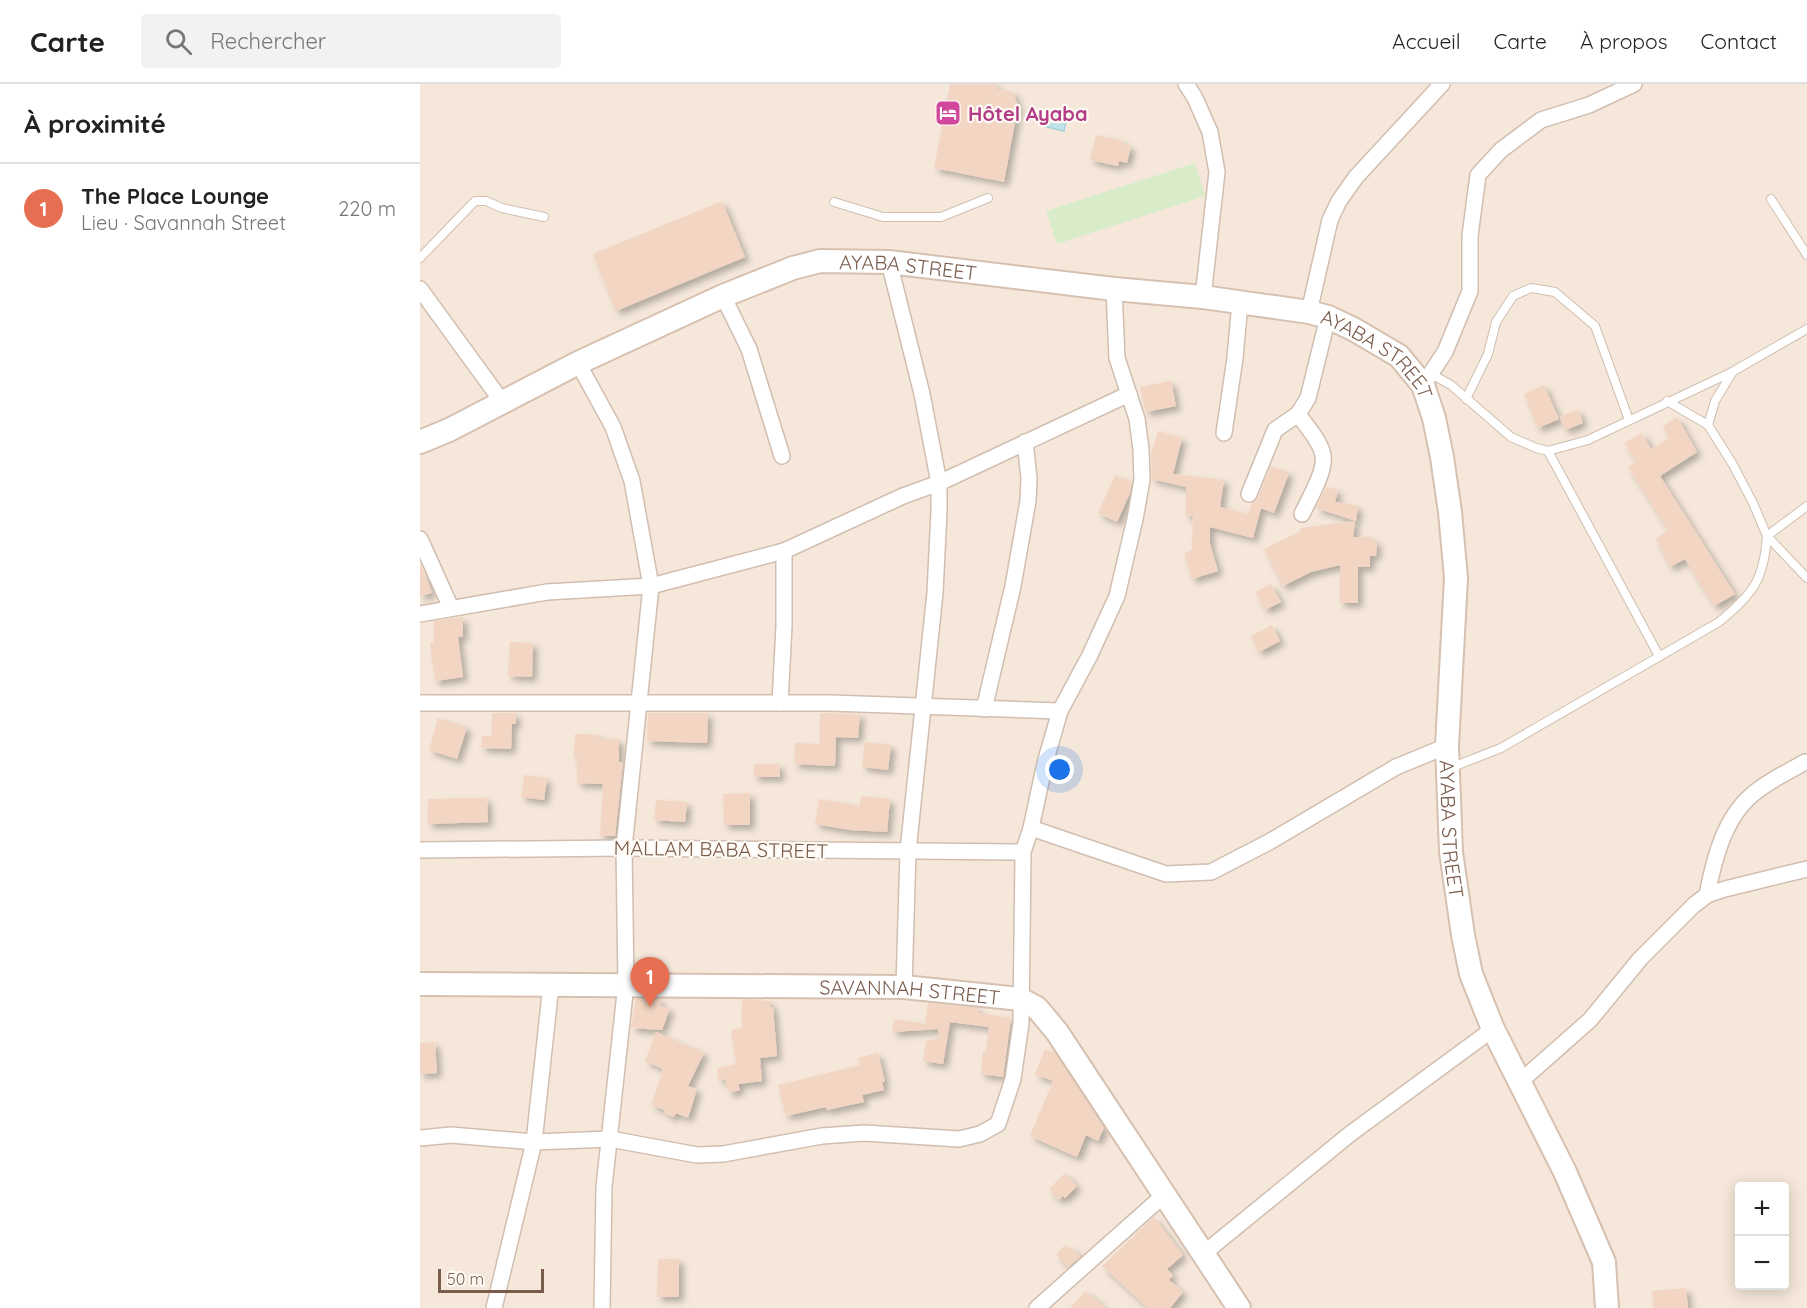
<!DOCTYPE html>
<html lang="fr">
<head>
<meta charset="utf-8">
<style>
  :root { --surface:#fff; --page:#f2f2f2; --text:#222; --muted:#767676; --line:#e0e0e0; --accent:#e76f51 }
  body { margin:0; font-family:Quicksand,sans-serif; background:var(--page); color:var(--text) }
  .controls { position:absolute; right:18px; bottom:18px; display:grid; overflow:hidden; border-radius:6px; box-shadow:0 3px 15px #0003 }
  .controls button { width:54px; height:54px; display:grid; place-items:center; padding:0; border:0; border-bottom:2px solid var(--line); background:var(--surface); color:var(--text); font:30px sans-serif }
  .scale { position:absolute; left:18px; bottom:15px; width:106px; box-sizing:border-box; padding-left:6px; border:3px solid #7a5c4d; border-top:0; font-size:16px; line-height:21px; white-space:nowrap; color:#7a5c4d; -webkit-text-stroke:4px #fffaf3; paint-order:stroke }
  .you { position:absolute; left:640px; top:686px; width:21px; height:21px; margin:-15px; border:4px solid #fff; border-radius:50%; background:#1a73e8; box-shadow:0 0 0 9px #1a73e833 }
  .badge { display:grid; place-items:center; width:39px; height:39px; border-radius:50%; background:var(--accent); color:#fff; font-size:20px; font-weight:700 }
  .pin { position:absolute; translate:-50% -50px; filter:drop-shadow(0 2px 3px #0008) }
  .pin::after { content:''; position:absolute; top:32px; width:21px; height:18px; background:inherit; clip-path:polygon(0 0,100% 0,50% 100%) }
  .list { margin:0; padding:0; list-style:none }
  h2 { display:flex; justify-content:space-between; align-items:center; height:78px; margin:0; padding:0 24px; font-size:26px }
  h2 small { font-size:20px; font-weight:400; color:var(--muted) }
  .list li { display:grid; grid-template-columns:39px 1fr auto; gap:18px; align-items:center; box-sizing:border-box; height:90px; padding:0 24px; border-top:2px solid var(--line) }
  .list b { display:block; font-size:22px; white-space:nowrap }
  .list p { margin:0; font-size:20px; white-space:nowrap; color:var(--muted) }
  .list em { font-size:20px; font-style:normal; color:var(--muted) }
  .icon { flex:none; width:33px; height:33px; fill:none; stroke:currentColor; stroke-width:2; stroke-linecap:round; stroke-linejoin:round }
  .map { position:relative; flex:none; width:1387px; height:1224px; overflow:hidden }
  header { display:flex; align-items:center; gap:36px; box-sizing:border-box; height:84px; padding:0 30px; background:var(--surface); border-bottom:2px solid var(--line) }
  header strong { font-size:28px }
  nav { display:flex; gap:33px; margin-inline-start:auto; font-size:21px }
  .search { width:420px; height:54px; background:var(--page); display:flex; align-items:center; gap:15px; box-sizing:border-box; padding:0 21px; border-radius:6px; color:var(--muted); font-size:22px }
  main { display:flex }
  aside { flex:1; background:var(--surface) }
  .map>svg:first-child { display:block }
</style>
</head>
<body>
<header>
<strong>Carte</strong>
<div class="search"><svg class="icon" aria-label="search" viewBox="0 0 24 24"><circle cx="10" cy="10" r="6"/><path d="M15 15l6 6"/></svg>Rechercher</div>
<nav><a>Accueil</a><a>Carte</a><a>À propos</a><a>Contact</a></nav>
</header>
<main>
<aside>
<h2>À proximité<small></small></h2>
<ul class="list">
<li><span class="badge">1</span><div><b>The Place Lounge</b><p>Lieu · Savannah Street</p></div><em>220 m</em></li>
</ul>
</aside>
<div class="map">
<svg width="1387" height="1224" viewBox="0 0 1387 1224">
  <defs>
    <filter id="shadow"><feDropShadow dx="4.5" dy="4.5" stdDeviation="3" flood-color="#0004"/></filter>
  </defs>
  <rect width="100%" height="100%" fill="#fdf6ec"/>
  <path fill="#f5e8da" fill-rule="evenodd" d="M0,0h1387v1224h-1387zM1320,1102h44v100h-44z"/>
  <path fill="#d8ecc9" d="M775,79l10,33 -148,48 -11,-33z"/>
  <path fill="#bfe3e8" stroke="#a5d3da" stroke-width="1.5" d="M621,28l26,5 -3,14 -25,-6z"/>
  <g fill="#f3d5c3" filter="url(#shadow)">
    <path d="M530,0h47l-1,5 17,3 5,14 -14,76 -70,-14z"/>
    <path d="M676,51l27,6 -1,3 9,2 -4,17 -8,-2 -1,5 -28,-6z"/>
    <path d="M302,117l23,56 -129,54 -23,-57z"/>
    <path d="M751,297l5,25 -30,6 -6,-25z"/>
    <path d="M1124,301l15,34 -21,9 -14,-34z"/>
    <path d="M1158,325l5,14 -18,7 -5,-13z"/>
    <path d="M1257,333l20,35 -37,24 75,118 -21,12 -29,-47 -15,8 -14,-28 12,-9 -40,-63 8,-6 -12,-18 18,-10 9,16 18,-11 -6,-12z"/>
    <path d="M738,347l24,7 -9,36 51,6 -4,27 28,7 4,-11 6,-5 13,-32 18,7 -15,40 -13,-5 -8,30 -43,-11v17l8,27 -26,8 -8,-26 8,-3 1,-34h-7v-29l-34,-8 -1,-8 3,-9 -3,-1v-7z"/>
    <path d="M695,391l17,7 -2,11 -13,29 -19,-9z"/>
    <path d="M906,403l12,3 -3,12 23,4 -2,15 -40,-13z"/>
    <path d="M935,437l-2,16h18v4h6l-1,15h-6v11h-12v36h-18v-38l-29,7 -28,14 -19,-37 37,-18 -1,-3z"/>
    <path d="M0,479l12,30 -12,3z"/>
    <path d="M851,500l10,18 -16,8 -9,-18z"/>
    <path d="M43,533v20h-5l5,40 -28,4 -5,-38 4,-1v-21z"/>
    <path d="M852,541l8,16 -21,11 -8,-16z"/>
    <path d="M90,558l23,1 -1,34 -24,-1z"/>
    <path d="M72,629h24v11h-4l-1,25 -30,-1 1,-12h10z"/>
    <path d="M228,629h60l-1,30 -60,-2z"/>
    <path d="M400,629l40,1 -2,24 -22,-1 -1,29 -41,-2 1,-21 25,1z"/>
    <path d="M18,634l29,9 -10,32 -28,-9z"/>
    <path d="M155,650l24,1v4h20v23h4l-8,74h-15l3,-52 -26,-1v-26h-3z"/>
    <path d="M445,658l26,3 -3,25 -26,-3z"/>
    <path d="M334,680h25l1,13h-26z"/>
    <path d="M104,691l23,3 -3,22 -23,-3z"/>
    <path d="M330,709v32h-26l-1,-31z"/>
    <path d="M441,712l29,3 -3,33 -37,-2 -35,-6 4,-25 41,7z"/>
    <path d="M67,714l1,24 -60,2v-25z"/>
    <path d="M236,716l31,2 -2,20 -31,-2z"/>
    <path d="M216,915h25l-1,7 10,2 -8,22 -31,-2z"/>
    <path d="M322,915l28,2v6h3l4,49 -17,2 2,23 -24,3 2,6 -11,3 -4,-14 -6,1 -2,-12 19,-4 -5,-34 11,-2z"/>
    <path d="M508,919l51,5 -1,5 33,5 -8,59 -22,-3 2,-23 3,1 3,-25 -39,-5 -7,42 -20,-3 3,-20 13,-3 -1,-9 -46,3 2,-13 31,5z"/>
    <path d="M236,948l48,21 -16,33 9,3 -9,29 -12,-5 -2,4 -10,-4 1,-3 -14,-5 12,-36 -18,-8z"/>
    <path d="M15,958l2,31 -17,1v-31z"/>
    <path d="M625,965l10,4 49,75 -6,13 -12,-6 -9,22 -47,-21 23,-55 -18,-7z"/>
    <path d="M458,969l7,29h-3l2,8 -22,5 2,7 -37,8 -1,-3 -40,9 -8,-31 82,-20 -2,-7z"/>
    <path d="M645,1089l12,13 -12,12 -2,-2 -4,4 -10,-11z"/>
    <path d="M734,1133l29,38 -16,14 6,6 -4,5 14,12 -13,16h-22l-46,-42z"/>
    <path d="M645,1161l4,4 2,-2 9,10 -12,10 -12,-13z"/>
    <path d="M238,1175h21v38h-22z"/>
    <path d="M1266,1204l2,20h-34l-2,-17z"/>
    <path d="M666,1207l19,17h-35z"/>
  </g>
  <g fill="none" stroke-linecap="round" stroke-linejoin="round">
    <g stroke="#d1beb0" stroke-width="10">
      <g id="lane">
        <path d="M1351,115l36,56"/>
        <path d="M414,118l49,15h58l47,-19"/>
        <path d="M0,174l55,-57h11l16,7 42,9"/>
        <path d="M1312,289l-17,28 -7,24 24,38 21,40 14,33 40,42"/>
        <path d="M1011,290l20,11 60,52 25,11 12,3 40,-11 144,-68 75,-43"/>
        <path d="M1046,315l22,-45 8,-32 17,-26 18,-8 24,4 40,34 34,94"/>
        <path d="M1247,317l41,24"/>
        <path d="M1128,367l111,205"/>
        <path d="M1030,684l51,-20 218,-126c34,-28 45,-42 48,-86l40,-30"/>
      </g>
    </g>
    <g stroke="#d1beb0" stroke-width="18">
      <g id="street">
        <path d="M766,0l9,14 15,34 7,40 -14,125"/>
        <path d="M469,178l33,132 17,89v28l-4,82 -27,258 -4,136"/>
        <path d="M0,205l83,114"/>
        <path d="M303,212l26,53 33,107"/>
        <path d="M889,228l21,-92 9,-19 17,-24 86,-93"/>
        <path d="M158,279l35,64 19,54 19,105 -27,262 2,136 -22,203 -2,121"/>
        <path d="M1003,301l22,-33 25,-61v-55l8,-61 23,-25 40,-30 48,-15 45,-21"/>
        <path d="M878,330c8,12 22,26 25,41 3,16 -14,44 -21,59"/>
        <path d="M804,349l11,-75 5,-56"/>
        <path d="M829,410l26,-64 23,-16 10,-16 20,-81"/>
        <path d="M0,455l31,69"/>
        <path d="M0,530l127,-22 104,-6 133,-35 119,-55 36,-13 190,-89"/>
        <path d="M0,619h411l229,8"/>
        <path d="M360,619l4,-77v-75"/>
        <path d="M564,625l29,-123 15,-85 1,-23 -4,-36"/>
        <path d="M611,744l135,46 45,-2 58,-30 127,-75 51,-21"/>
        <path d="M0,766l204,-2 399,4"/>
        <path d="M1287,811c7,-36 17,-77 46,-101 15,-13 35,-22 52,-32"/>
        <path d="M1101,997l69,-61 50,-61 54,-54 13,-10 18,-6 82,-20"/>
        <path d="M0,1054l31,-3 83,7 17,-157"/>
        <path d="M783,1170l147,-120 143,-105"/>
        <path d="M74,1224l40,-166 76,-3 87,16 26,-1 99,-18 42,-3 95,6 21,-5 18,-10 15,-45 8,-56 2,-171 8,-24 14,-65 15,-52 30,-56 27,-59 18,-77 7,-39 -1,-31 -4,-30 -20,-61 -3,-69"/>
        <path d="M617,1224l127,-113"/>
      </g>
    </g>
    <g stroke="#d6c0b0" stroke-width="26">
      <g id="secondary">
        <path id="s1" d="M0,358l29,-12 129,-67 145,-67 70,-28 27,-7 69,1 225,27 89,8 106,15 19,5 27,13 44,26 24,29 11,33 8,39 8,55 6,66 -9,168 4,106 12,83 8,39 22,55 72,143 39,90 3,46"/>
        <path id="s2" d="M0,900l484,3 116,12 17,9 20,24 182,276"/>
      </g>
    </g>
    <use href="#lane" stroke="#fff" stroke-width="8"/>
    <use href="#street" stroke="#fff" stroke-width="15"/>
    <use href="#secondary" stroke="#fff" stroke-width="22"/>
  </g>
  <defs>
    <g id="hotel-square" transform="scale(1.35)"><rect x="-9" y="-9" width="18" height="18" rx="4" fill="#d1479c" stroke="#fffaf3"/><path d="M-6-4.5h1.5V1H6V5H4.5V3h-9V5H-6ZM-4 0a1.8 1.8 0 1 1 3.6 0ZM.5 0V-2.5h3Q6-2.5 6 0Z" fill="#fff"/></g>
  </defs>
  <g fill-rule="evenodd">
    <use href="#hotel-square" x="528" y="29"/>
  </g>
  <g text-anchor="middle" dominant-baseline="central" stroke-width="4.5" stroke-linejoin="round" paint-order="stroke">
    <g font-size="20" font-weight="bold" fill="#b23c85" stroke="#fffaf3" text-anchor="start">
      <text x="548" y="29">Hôtel Ayaba</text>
    </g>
    <g font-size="20" fill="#7a5c4d" stroke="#fffaf3">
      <text stroke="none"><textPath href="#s1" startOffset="528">AYABA STREET</textPath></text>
      <text stroke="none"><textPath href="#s1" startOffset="1014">AYABA STREET</textPath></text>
      <text stroke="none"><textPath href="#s1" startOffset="1518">AYABA STREET</textPath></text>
      <text transform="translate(301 765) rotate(1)">MALLAM BABA STREET</text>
      <text stroke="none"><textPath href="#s2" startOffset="490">SAVANNAH STREET</textPath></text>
    </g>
  </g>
</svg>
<div class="controls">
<button>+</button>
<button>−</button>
</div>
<div class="scale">50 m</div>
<div class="you"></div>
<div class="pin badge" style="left:230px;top:923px">1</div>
</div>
</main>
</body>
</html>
